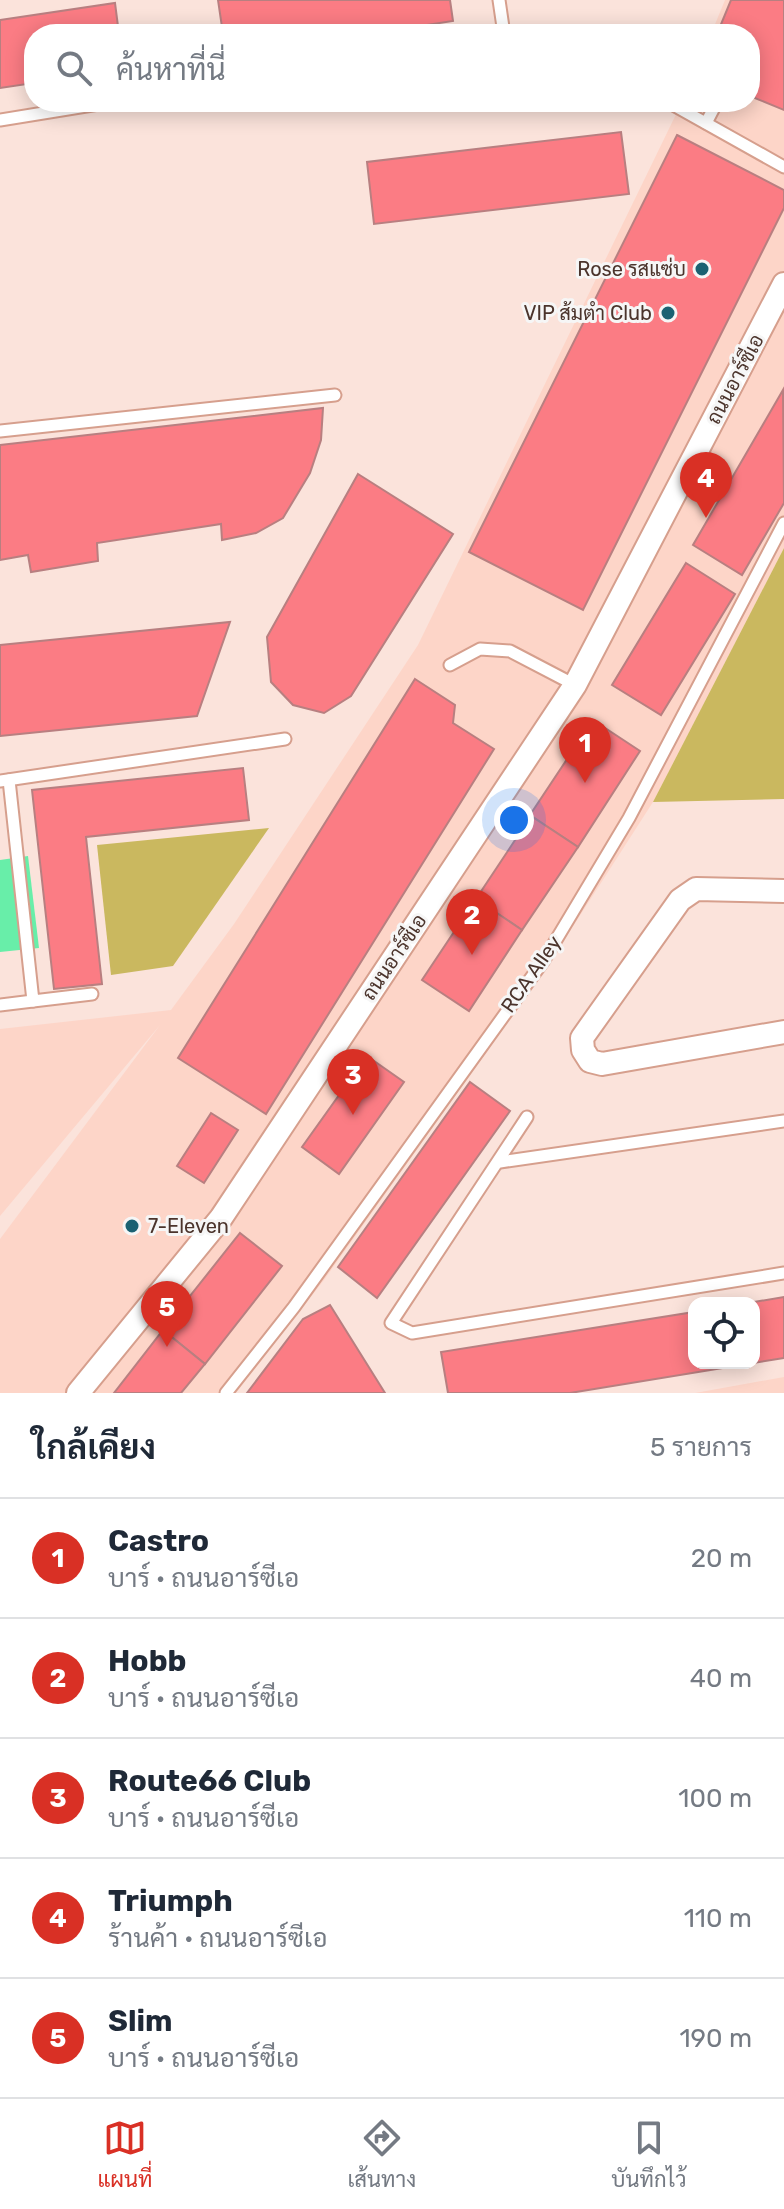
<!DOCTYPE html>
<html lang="th">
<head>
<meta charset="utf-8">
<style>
  :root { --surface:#fff; --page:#f6f6f7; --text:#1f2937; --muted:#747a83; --line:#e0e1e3; --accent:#d93025 }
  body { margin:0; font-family:Rubik,Sarabun,sans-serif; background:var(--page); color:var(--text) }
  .controls { position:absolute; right:24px; bottom:24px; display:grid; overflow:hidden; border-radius:16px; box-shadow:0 4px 20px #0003 }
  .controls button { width:72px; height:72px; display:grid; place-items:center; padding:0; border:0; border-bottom:2px solid var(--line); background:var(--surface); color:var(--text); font:40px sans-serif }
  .you { position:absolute; left:514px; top:820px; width:28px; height:28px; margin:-20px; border:6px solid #fff; border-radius:50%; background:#1a73e8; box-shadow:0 0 0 12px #1a73e833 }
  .badge { display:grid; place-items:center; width:52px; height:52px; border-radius:50%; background:var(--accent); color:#fff; font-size:26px; font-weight:700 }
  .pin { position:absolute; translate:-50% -66px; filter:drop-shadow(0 2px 4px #0008) }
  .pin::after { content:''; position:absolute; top:42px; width:28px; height:24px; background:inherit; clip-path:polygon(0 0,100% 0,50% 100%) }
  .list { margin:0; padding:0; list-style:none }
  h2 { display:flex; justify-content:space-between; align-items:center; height:104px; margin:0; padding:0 32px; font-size:34px }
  h2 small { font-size:26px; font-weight:400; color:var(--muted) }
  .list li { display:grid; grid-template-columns:52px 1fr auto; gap:24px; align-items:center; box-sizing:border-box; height:120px; padding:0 32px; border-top:2px solid var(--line) }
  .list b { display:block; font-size:30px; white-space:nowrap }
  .list p { margin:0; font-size:26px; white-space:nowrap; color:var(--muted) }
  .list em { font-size:26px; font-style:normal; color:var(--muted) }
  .icon { flex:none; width:44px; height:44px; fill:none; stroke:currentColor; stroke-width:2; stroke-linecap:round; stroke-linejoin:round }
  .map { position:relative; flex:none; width:784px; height:1393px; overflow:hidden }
  .search { position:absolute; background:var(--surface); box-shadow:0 4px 20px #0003; left:24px; right:24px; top:24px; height:88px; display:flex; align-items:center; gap:20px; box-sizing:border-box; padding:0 28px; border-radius:32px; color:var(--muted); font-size:30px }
  .sheet { height:704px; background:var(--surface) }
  nav { display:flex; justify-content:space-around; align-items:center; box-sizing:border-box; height:112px; border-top:2px solid var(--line); background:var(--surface); font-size:22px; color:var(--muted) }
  nav a { display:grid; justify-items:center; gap:4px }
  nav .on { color:var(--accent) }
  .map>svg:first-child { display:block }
</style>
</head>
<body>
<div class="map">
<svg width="784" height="1393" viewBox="0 0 784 1393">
  <rect width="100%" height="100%" fill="#fbe3db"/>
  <g fill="#fdd5c8">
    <path d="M725,0h59v548l-131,254 -110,171 -219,307 -88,113h-236v-154l160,-214 -160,191v-187l171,-19 63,-86 184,-279 264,-543h68v-68h-39z"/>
    <path d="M784,1377v16h-89z"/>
  </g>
  <g fill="#cab85f">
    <path d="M784,548v251l-131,3z"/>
    <path d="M269,828l-96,138 -62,9 -14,-130z"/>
  </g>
  <path fill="#68eea9" d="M28,856l11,92 -39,4v-92z"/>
  <g fill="#fb7c84" stroke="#b87f80" stroke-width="2">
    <path d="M218,0h232l3,21 -85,13h-145z"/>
    <path d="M731,0h53v110l-34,-14v-62h-33z"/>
    <path d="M115,3l4,31h-85v49l-34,5v-68z"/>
    <path d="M621,132l8,62 -255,30 -7,-62z"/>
    <path d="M677,135l107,55v18l-201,402 -114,-58z"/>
    <path d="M783,390l1,113 -42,72 -49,-30z"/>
    <path d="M323,408l-2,32 -11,33 -27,45 -27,15 -34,7 -1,-16 -124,19 1,18 -67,11 -3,-17 -28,5v-115z"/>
    <path d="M358,474l95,60 -102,162 -27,17 -31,-8 -22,-23 -4,-45z"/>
    <path d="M686,563l49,31 -74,121 -49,-30z"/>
    <path d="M230,622l-33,94 -197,20v-91z"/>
    <path d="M415,679l40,26 -2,18 41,26 -228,365 -88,-56z"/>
    <path d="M593,720l47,31 -62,96 -48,-32z"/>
    <path d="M243,768l6,52 -163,17 16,147 -48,5 -22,-199z"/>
    <path d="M531,816l47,31 -56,83 -46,-31z"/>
    <path d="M476,899l46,31 -53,81 -47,-31z"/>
    <path d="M367,1056l37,26 -65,92 -37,-27z"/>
    <path d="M470,1082l40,29 -133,187 -39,-31z"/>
    <path d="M211,1113l27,17 -34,53 -27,-17z"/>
    <path d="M240,1233l42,33 -77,98 -42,-34z"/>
    <path d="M784,1297v61l-214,35h-122l-7,-41 253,-40v51h60v-60h-6z"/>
    <path d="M330,1305l55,88h-138l56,-74z"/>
    <path d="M163,1330l42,34 -24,29h-67z"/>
  </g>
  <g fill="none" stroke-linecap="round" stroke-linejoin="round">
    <g stroke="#d69f8d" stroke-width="15">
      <g id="service">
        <path d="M499,0l5,34"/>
        <path d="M668,102l116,65"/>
        <path d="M0,120l111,-18"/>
        <path d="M706,123l11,-21"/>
        <path d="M0,431l335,-36"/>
        <path d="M450,665l30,-16 30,2 65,34"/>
        <path d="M9,780l24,221 59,-7"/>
        <path d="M0,781l285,-42"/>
        <path d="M0,1005l33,-4"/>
        <path d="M527,1117l-136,206 21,10 372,-60"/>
        <path d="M500,1162l284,-41"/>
        <path d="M226,1393l68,-86 250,-347 85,-142 155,-295"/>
      </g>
    </g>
    <g stroke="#d69f8d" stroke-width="26">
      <g id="minor">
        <path d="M784,891l-88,-2 -16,11 -98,138 1,12 7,11 12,3 182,-32"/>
        <path d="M78,1393l143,-175 354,-533 209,-401"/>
      </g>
    </g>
    <use href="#service" stroke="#fff" stroke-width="11"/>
    <use href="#minor" stroke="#fff" stroke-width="22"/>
  </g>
  <g fill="#1b6172" stroke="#f6f6f6" stroke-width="3">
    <circle cx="702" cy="269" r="8"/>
    <circle cx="668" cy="313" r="8"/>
    <circle cx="132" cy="1226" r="8"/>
  </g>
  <g text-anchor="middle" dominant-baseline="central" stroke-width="6" stroke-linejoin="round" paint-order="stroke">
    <g font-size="20" fill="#4b342c" stroke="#f6f6f6" text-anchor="end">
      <text x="686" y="269">Rose รสแซ่บ</text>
      <text x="652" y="313">VIP ส้มตำ Club</text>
      <text x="148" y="1226" text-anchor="start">7-Eleven</text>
    </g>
    <g font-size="20" fill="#4b342c" stroke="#f6f6f6">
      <text transform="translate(735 379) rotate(-62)">ถนนอาร์ซีเอ</text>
      <text transform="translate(394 957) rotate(-56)">ถนนอาร์ซีเอ</text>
      <text transform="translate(531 974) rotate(-55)">RCA Alley</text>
    </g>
  </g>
</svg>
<div class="controls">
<button><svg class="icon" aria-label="locate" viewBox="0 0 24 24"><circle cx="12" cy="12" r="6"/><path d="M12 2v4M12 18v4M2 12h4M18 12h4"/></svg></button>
</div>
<div class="you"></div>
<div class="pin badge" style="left:585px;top:783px">1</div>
<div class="pin badge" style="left:472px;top:955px">2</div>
<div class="pin badge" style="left:353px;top:1115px">3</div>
<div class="pin badge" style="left:706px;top:518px">4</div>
<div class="pin badge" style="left:167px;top:1347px">5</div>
<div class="search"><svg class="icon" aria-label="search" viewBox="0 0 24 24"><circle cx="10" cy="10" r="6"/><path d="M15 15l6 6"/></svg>ค้นหาที่นี่</div>
</div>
<section class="sheet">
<h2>ใกล้เคียง<small>5 รายการ</small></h2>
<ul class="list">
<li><span class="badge">1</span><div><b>Castro</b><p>บาร์ · ถนนอาร์ซีเอ</p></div><em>20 m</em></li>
<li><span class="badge">2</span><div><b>Hobb</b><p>บาร์ · ถนนอาร์ซีเอ</p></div><em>40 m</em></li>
<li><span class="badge">3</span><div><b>Route66 Club</b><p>บาร์ · ถนนอาร์ซีเอ</p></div><em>100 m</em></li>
<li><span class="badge">4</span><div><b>Triumph</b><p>ร้านค้า · ถนนอาร์ซีเอ</p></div><em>110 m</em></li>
<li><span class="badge">5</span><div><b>Slim</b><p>บาร์ · ถนนอาร์ซีเอ</p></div><em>190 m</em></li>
</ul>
</section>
<nav>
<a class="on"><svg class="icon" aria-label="map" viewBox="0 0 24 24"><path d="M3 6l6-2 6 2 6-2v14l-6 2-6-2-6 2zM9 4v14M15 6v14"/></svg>แผนที่</a>
<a><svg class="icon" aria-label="directions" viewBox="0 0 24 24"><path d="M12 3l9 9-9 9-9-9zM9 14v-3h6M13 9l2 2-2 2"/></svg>เส้นทาง</a>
<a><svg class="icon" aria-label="saved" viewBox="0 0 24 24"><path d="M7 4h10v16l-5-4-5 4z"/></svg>บันทึกไว้</a>
</nav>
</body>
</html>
